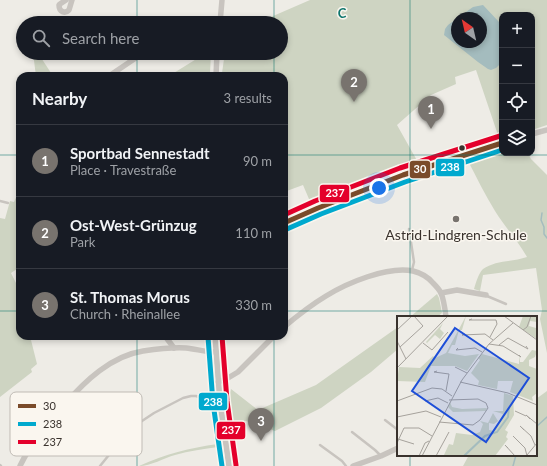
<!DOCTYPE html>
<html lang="en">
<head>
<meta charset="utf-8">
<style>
  :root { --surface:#171b24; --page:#242831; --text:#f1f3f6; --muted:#9ea1a6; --line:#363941; --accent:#78736e }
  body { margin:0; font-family:Lato,sans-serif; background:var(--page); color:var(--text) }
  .controls { position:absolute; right:12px; top:12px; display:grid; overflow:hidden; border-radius:8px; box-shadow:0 2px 6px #0003 }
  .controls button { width:36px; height:36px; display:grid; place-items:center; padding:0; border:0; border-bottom:1px solid var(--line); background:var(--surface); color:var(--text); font:20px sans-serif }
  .compass { position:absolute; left:451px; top:12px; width:36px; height:36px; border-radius:50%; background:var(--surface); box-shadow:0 2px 6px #0003; rotate:326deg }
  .you { position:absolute; left:379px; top:188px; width:14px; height:14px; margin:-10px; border:3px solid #fff; border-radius:50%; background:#1a73e8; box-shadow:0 0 0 6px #1a73e833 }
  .badge { display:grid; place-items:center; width:26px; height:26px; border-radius:50%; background:var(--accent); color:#fff; font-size:13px; font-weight:700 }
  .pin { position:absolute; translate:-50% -33px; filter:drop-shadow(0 1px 2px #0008) }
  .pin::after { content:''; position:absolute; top:21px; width:14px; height:12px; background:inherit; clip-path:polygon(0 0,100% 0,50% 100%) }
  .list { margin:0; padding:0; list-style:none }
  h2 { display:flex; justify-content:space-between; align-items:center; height:52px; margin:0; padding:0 16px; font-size:17px }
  h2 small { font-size:13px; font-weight:400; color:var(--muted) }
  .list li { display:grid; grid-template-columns:26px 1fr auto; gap:12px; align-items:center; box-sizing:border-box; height:72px; padding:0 16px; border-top:1px solid var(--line) }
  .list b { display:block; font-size:15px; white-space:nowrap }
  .list p { margin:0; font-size:13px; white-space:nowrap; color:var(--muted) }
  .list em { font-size:13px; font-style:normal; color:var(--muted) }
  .icon { flex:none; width:22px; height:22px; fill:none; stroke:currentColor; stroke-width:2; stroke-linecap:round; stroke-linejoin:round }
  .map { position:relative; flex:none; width:547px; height:466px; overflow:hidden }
  .search { position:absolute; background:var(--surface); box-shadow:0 2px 6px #0003; left:16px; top:16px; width:272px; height:44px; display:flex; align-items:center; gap:10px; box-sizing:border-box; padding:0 14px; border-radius:22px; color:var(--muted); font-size:15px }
  .panel { position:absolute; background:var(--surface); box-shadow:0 2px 6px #0003; left:16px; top:72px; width:272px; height:268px; border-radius:12px }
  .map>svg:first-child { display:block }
</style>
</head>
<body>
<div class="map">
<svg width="547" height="466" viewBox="0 0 547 466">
  <rect width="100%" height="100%" fill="#eeece6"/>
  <g fill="#ced4c2" fill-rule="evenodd">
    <path d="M310,0h237v125l-15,5v-115h-30v122l-3,1 -23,-68 -21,7 1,7 -25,11 -34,30 22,39 -107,42 -9,-21 -19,7v-116h-45l-17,-3 2,-14v-6h57v-30h-24zM457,18h24v24h-24z"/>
    <path d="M33,53h5l15,23h-17z"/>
    <path d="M206,53h5l-1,20 1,3h-42z"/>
    <path d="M502,151v2h26l3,6 16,16v178l-7,-34 2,-9 -6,-42 -53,7 -3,16 -6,-2c2,-6 4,-15 9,-20 12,-9 30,-7 44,-12 -9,-16 -22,-30 -32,-46 -10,-16 -18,-33 -27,-50z"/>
    <path d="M20,189v78l-9,6 6,12 3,10v41h10l7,28 -6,5 1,3 -32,25v-179l5,1 5,-18 4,1z"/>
    <path d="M437,294l2,4 3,15 -5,4h-27z"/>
    <path d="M398,327v22l-27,23 -50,36 -46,23 -29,-10 -13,4 -4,-29 2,-7 27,21 58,-25z"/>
    <path d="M547,391v75h-84l6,-11h67v-56z"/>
    <path d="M218,444v3c-14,2 -29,4 -43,8 -11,3 -24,11 -36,11 27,-12 50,-18 79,-22z"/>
  </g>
  <path fill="#a4bcbe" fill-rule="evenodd" d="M483,5l16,17 3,5v35l-6,6 -5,2 -3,-1 -10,-7 -34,-27 1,-6 3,-4 25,-18zM457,18h24v24h-24z"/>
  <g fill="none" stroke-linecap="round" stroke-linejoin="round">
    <g stroke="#a4bcbe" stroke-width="1.5">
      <path d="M542,213l-1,7 3,7v7l3,4"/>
      <path d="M536,427l11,-10"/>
      <path d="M513,466l3,-11"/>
    </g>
    <g stroke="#c8c4bf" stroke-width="2.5">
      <path d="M0,201l8,2"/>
      <path d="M409,229l5,33 -2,8"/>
      <path d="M487,296l19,8"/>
      <path d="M53,417l34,28"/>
      <path d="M385,420l13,10"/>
      <path d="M352,432l23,18 6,6"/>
      <path d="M320,445l22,16 4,5"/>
      <path d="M0,465l1,1"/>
      <path d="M100,466l30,-37 24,-16 29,-15 8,-2h5l14,5 10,1"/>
    </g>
    <g stroke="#c8c4bf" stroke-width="5.5">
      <path d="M66,0l-6,4 -1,1c0,7 6,9 10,5l3,-10"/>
      <path d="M220,23l2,-23"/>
      <path d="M109,76l34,-23"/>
      <path d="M216,76l1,-23"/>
      <path d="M532,134l15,-4"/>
      <path d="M284,223l34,-15 85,-33 99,-32"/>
      <path d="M441,293l16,-3 29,5"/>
      <path d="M284,327c13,-11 27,-22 42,-31 21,-13 61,-30 87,-25 8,2 15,6 20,12 3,3 6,6 8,10 3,7 4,16 5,24"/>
      <path d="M165,336l9,12"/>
      <path d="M215,336l5,66 9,64"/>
      <path d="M218,382l10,-4 10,-6 36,-36"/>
      <path d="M20,466c11,-23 27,-42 44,-61 21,-24 47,-49 79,-54 14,-2 29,-4 43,-3 10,1 20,4 30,4"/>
      <path d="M353,466l28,-10 17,-8"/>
    </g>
    <g stroke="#faf6ef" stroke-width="8">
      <path id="bus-1" d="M284,223l34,-15 85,-33 99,-32"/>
    </g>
    <g stroke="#faf6ef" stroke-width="8">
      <g id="bus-2">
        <path d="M287,229l34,-15 84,-32 97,-32"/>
        <path d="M208,337l5,66 9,63"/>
      </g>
    </g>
    <g stroke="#faf6ef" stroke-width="8">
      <g id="bus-3">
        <path d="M284,215l31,-14 85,-33 100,-32"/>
        <path d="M222,336l5,65 9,64"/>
      </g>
    </g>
    <use href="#bus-1" stroke="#7a4b2a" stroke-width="5"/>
    <use href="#bus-2" stroke="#00a9ce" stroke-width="5"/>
    <use href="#bus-3" stroke="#e4002b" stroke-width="5"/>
  </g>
  <path fill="none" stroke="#0f766e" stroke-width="1" stroke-opacity="0.55" d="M137,0v23M274,0v23M410,0v317M137,53v23M274,53v23M0,155h20M284,155h263M0,311h20M284,311h263M137,336v130M274,336v130M410,455v11"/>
  <circle fill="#39322d" stroke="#faf6ef" stroke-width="1.5" cx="462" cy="148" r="3.5"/>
  <circle fill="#78736e" stroke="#faf6ef" stroke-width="1.5" cx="456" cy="219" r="4"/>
  <g text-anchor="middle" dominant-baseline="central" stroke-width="3" stroke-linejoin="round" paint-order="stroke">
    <g font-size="14" fill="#39322d" stroke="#faf6ef">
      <text x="456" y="234">Astrid-Lindgren-Schule</text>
    </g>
  </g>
  <g transform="translate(397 316)">
    <rect width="140" height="140" fill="#eeece6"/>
    <path d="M69,0l-4,14h-3l-4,15h-3l-4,8 17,3 14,-2 -12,17 -12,-5h-24l-6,16 -28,-1 2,-14 21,1 13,-12 2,2 11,-5zM126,0h14v6l-7,-1 -1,5 7,2 1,-4v15l-18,-12zM46,7l-3,6 4,4 -4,6 -5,-4 -8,8 4,5 -5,-6zM135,34l5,1 -2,6 -6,3v6l8,3v24l-5,4 1,4 -23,-9 3,-11h-15l-1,8 -19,-4 1,-4 -8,-8 9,-13 -2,-2 4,-4 37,10v-9l1,7h3zM107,77l9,3 1,19 -9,15 3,2 -2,5 2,2 -13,17h-12l-2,-3 2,3 -45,-1h6l5,-11 4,1 3,-12 16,2 8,-3 3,-8 -3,-3 8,2 5,-10 5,8 -4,3 -5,-1v7l5,1 9,-17 -10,-3h10zM53,86l2,5 10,2 25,-1 -1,3 -33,1 -5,-5z" fill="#ced4c2"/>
    <path fill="none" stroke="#a4bcbe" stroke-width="2" d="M67,140l21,-20 12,-4 11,-15 1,-10"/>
    <path fill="none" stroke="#a6a29c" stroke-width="1" d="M107,0l33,24M75,3l-3,1h27l1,4 -7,13M0,14l15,-14M126,14l4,-3 4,-11M68,18l-3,1 23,-1 8,6M0,25l9,18M26,27l9,7 16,-18M92,28l14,2 18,11 -2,-2M102,29l9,-7 20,11 -2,-3M3,31l23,-21 -9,-10M61,32l-2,2 19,-2 7,4M58,51l12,6M0,52l51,-52M40,55l-3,1 15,2 -3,17M63,66l48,11 29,12M0,85l35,-13 10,1 10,7M28,85l13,-3 10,5M118,95l11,5M0,101l29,-6 15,6M133,103l-4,-4 11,9M42,106l34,3 7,-5 8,-12 -2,-5 -8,-4 -29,1M127,114l-4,-4 11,10 4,9M1,123l16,5M120,124l-4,-4 12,12 2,8M0,127l7,-15h15l13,8M111,132l-3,-3 10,11M130,139l10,-12M22,140l6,-13 4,-2M25,140l40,-76 27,-36 24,-21M39,140l13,-24"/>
    <path fill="#1d4ed8" fill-opacity="0.15" stroke="#1d4ed8" stroke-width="2" d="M58,12l74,50 -43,64 -74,-51z"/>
    <rect width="140" height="140" fill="none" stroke="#39322d" stroke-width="2"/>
  </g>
  <rect x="10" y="392" width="132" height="64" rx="6" fill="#faf6ef" stroke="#c0bbb5" stroke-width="1"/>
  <rect x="18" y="404" width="18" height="4" fill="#7a4b2a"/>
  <rect x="18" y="422" width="18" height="4" fill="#00a9ce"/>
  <rect x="18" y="440" width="18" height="4" fill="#e4002b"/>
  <g font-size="11" fill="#39322d">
    <text x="43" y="410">30</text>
    <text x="43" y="428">238</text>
    <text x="43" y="446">237</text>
  </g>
  <g font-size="13" text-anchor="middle" font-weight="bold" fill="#0f766e" stroke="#faf6ef" stroke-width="3" stroke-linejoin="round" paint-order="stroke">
    <text x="342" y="18">C</text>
  </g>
  <g stroke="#faf6ef" stroke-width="1.5">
    <rect x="435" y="158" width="30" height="19" rx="4" fill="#00a9ce"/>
    <rect x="409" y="160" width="22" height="19" rx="4" fill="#7a4b2a"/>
    <rect x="319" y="184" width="31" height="19" rx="4" fill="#e4002b"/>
    <rect x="198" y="392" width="30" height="19" rx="4" fill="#00a9ce"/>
    <rect x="216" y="421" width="30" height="19" rx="4" fill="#e4002b"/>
  </g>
  <g font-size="11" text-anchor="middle" font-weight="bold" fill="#fff">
    <text x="450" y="171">238</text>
    <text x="420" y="173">30</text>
    <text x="335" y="197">237</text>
    <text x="213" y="406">238</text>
    <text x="231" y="434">237</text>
  </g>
</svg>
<div class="controls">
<button>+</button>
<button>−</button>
<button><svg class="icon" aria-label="locate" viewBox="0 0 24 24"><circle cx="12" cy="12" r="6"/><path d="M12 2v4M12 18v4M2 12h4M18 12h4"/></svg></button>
<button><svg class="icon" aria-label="layers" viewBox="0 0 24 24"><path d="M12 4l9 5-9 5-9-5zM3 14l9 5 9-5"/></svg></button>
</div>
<svg class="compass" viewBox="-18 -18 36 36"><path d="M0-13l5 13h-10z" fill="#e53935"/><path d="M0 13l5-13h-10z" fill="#9ea1a6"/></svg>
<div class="you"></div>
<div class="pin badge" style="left:431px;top:129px">1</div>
<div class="pin badge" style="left:354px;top:102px">2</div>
<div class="pin badge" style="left:261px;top:441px">3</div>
<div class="search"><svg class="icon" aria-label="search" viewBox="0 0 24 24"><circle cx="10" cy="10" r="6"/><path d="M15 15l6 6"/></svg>Search here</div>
<section class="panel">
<h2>Nearby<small>3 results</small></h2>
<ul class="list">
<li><span class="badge">1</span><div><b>Sportbad Sennestadt</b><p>Place · Travestraße</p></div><em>90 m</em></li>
<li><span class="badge">2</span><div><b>Ost-West-Grünzug</b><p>Park</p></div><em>110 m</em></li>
<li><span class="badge">3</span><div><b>St. Thomas Morus</b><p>Church · Rheinallee</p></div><em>330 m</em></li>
</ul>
</section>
</div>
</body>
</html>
